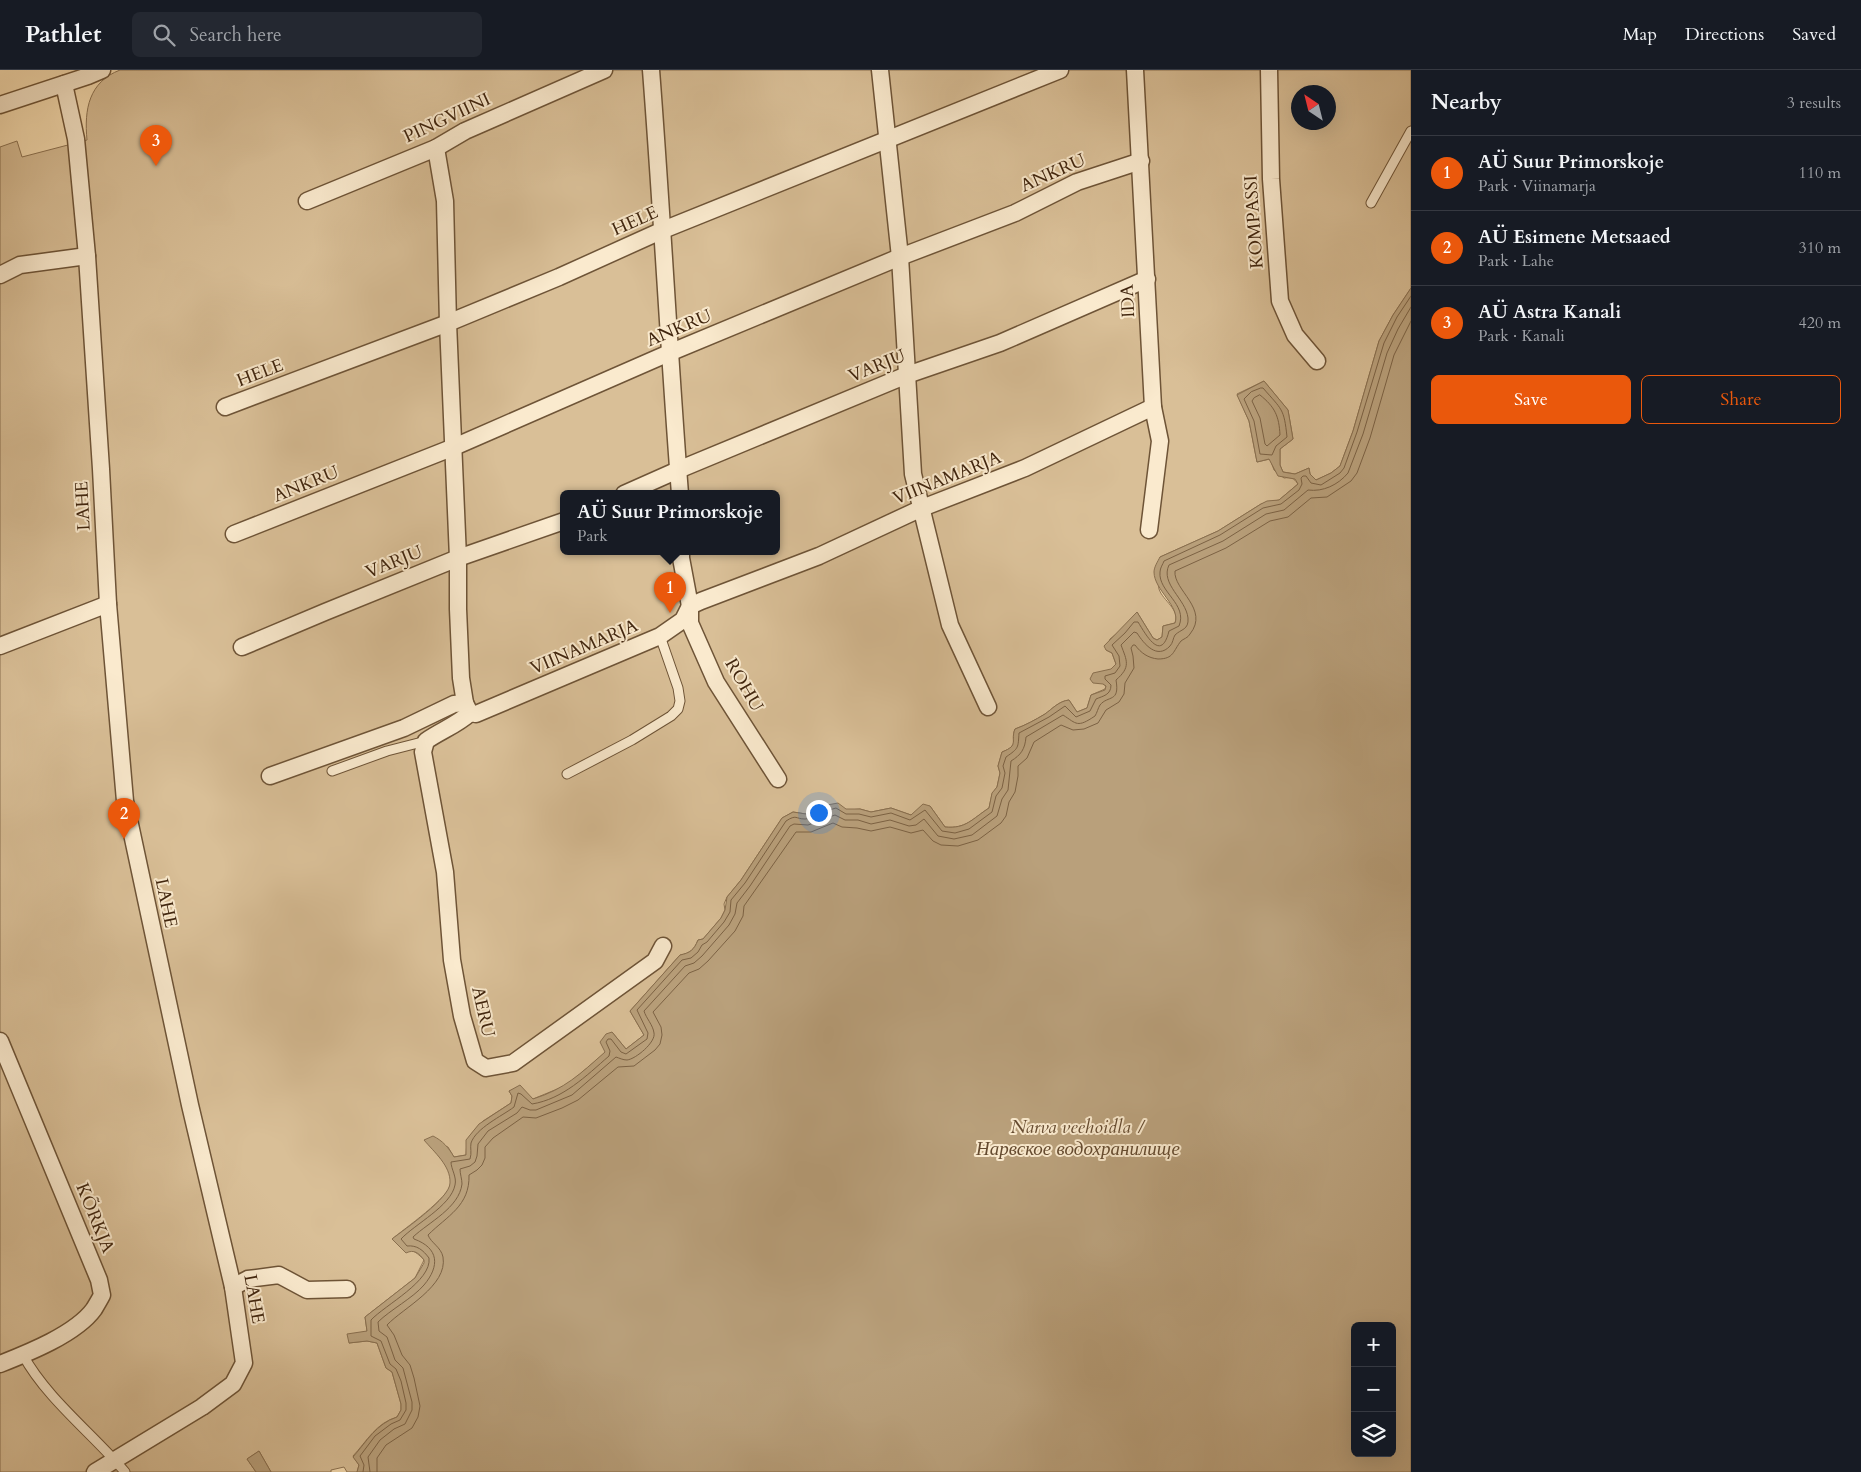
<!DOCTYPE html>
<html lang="en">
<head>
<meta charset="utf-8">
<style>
  :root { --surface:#171b24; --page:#242831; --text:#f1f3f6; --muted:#9ea1a6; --line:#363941; --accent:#ea580c }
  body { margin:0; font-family:Cardo,serif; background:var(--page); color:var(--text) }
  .controls { position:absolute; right:15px; bottom:15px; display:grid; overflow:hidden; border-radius:8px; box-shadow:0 5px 20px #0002 }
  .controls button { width:45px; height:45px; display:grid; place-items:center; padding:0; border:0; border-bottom:1px solid var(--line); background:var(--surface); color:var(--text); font:25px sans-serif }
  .compass { position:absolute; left:1291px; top:15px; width:45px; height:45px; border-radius:50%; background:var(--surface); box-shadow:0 5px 20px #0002; rotate:325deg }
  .you { position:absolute; left:818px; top:742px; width:18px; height:18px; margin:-12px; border:4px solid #fff; border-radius:50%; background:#1a73e8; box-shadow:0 0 0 8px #1a73e833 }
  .badge { display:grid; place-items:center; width:32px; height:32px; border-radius:50%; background:var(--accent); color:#fff; font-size:16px; font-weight:700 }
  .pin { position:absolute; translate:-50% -41px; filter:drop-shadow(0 1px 2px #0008) }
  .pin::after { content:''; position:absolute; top:26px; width:18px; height:15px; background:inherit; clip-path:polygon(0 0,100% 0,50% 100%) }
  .popup { position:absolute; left:560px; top:420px; width:220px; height:65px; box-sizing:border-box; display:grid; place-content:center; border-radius:8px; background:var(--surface); filter:drop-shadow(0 1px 4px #0005); font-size:16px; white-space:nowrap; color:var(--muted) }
  .popup b { font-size:19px; color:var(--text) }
  .popup::after { content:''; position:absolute; left:50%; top:100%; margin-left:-10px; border:10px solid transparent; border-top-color:var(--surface) }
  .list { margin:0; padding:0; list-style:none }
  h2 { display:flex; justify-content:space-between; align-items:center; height:65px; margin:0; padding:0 20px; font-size:21px }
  h2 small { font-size:16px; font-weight:400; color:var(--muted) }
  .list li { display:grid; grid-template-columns:32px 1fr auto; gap:15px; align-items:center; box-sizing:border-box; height:75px; padding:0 20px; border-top:1px solid var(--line) }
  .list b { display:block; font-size:19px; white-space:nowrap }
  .list p { margin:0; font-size:16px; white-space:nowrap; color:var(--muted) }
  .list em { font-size:16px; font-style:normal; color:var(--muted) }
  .actions { display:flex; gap:10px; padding:15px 20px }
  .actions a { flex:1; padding:11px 0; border:1px solid var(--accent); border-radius:8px; text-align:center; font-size:18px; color:var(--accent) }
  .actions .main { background:var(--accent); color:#fff }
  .icon { flex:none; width:28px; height:28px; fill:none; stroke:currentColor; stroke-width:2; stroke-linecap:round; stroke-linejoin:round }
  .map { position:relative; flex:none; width:1411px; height:1402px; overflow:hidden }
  header { display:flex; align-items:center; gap:30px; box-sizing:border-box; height:70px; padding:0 25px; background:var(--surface); border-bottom:1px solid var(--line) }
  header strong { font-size:24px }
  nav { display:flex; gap:28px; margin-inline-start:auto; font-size:18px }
  .search { width:350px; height:45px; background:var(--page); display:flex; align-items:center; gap:12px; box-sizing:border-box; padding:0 18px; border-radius:8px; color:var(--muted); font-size:19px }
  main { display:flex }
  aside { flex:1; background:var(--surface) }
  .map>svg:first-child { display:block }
</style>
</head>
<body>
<header>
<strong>Pathlet</strong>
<div class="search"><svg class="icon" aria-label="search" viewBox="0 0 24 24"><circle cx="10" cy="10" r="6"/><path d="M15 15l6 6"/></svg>Search here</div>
<nav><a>Map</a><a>Directions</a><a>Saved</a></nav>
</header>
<main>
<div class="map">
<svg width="1411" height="1402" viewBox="0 0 1411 1402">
  <rect width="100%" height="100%" fill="#f8dfb3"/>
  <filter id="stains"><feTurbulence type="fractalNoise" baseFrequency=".004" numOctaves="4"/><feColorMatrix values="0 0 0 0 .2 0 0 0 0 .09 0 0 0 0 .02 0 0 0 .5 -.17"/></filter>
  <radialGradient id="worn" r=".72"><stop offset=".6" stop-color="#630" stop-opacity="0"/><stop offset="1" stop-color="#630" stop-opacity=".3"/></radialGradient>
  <path fill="#d9bf97" stroke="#8c7252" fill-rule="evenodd" d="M120,0h1291v218l-18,27 -14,26 -26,90 -13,35 -9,7 -15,7 -6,-6 -1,-6 -14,6 -12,-2 -3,-7v-16l13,-10 -5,-29 -24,-29 -27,13 12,27 8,41 13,-3 4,11 10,8c7,-1 10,0 14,6l-19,16 -18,4 -43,27 -58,26c0,7 -3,25 -1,32 4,12 21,20 16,34l-12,3 -1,11 -5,3 -4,-2 -16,-26 -16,18 -11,9 -4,11 6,3 4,11 -13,20 3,2 -1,3 -14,6 -4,13 -10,4 -8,-12c-10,1 -17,9 -24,14 -10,6 -19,11 -30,15 -5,12 5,16 -13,23l-4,14 2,7 -3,14 -5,7 -3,14c-17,11 -23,21 -44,19l-15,-21 -19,9 -20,-7 -20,4 -11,-3 -54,5 -13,-2 -11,6 -41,62 -14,17 -3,7 1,6 -4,8 -18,21 -5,1c-4,10 -8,13 -18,15l-50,56 14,24 -18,14 -14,-17 -6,20 -39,33 -34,14 -18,-10 -6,2 3,5 -1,7 -28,18 -12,13 -4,6 -1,15 -12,2 -6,-10 -23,-7c9,12 27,26 26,43 -1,14 -47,46 -59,56 11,7 25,12 32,21l-9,18 -50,39 2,14 -18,12 18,-2 10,2 9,25 6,4 9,32v6l-4,7c-21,6 -30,24 -44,39l6,9 -2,7h-10l-3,-5 -13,3v2h-60l-12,-21 -12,8 9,13h-256v-1325l17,-6 5,16 65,-17c-3,-31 2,-58 33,-70zM1298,22h30v30h-30zM564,424h212v58h-212z"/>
  <g fill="#b9a07b" stroke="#896f4f" fill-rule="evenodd">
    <path d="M1411,218v1184h-1054l2,-7 -6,-8c14,-16 23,-33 44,-40l4,-7v-6l-9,-32 -6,-4 -9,-25 -10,-2 -18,2 -2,-9 20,-3 -2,-14 50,-39 9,-15v-3c-5,-7 -10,-11 -18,-7l-14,-14c13,-10 58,-41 58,-56 1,-17 -16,-31 -26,-43l9,-4c10,5 15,11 21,21l12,-2v-15l13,-16 32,-21 1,-7 -3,-5 11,-6 13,14c32,-10 47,-25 72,-47l-5,-10 6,-8 6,-2 14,17 18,-14 -14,-24 50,-56c10,-2 14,-5 18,-15l5,-1 18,-21 4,-8 2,-13 14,-17 41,-62 11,-6 13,2 21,-9 11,-2 8,6h14l11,3 20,-4 20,7 12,-11 7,2 15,21c21,2 27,-8 44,-19l3,-15 5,-6 3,-14 -2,-7 4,-14c18,-7 8,-11 13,-23 11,-4 20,-9 30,-15 7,-5 14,-13 24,-14l8,12 10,-4 4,-13 14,-5 1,-4 -3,-2 -10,-1 -3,-4 3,-6 18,-4 5,-5 -4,-11 -6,-3 -2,-4 33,-34 16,26 4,2 5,-3 1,-11 12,-3c6,-16 -21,-33 -21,-51 0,-5 4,-11 6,-15l58,-26 43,-27 6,-3 12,-1 19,-16 -3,-5 -17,-3 -9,-17 -12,3 -8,-41 -12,-26 27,-14 24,29 5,29 -13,10v16l3,7 12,2 14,-6 1,6 6,6 15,-7 9,-7 13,-35 26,-90 14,-26zM1355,1256h37v127h-37z"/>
    <path d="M259,1381l12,21h-15l-9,-13z"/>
  </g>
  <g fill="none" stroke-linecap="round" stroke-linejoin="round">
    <g stroke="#7c6244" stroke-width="1">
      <path d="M1261,318h2c19,22 21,20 24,49l-11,9 -4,9 -12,-1 -6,-33 -10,-22 7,-7z"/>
      <path d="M1260,325c15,12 19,21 20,40l-13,11 -2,-2 -5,-26 -8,-17 2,-3z"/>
      <path d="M363,1402l1,-7 -4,-9 15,-20 16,-12 9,-4 6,-10v-7l-5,-22 -5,-12 -6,-5 -9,-23 -10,-5v-16c14,-15 61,-39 58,-62 -6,-8 -12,-13 -22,-12l-6,-7c14,-15 50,-33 54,-54 2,-8 -4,-16 -4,-23l19,-3c2,-6 0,-11 1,-16 5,-15 31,-27 43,-36l4,-14 3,1 11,10c31,-5 54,-28 77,-48l1,-5 -4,-9 2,-3h3l10,13 5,2 21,-15 1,-6 -11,-23 45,-50 9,-2 7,-6 4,-7 5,-3 17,-20 6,-10 1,-12 14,-17 41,-62c11,-7 9,-2 19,-2 9,0 22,-9 31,-11l10,6h13l12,3 20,-4 19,7 15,-10 17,21 13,2 14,-4 23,-17 4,-16 6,-8 3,-15 -2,-7 3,-9c13,-9 12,-9 13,-24l30,-16 16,-11 11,11 14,-6 6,-12c7,-3 15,-4 15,-14l-6,-6v-3l10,-3 5,-7 -1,-10 -7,-11 13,-12 9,-11h4c7,11 23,42 31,9l10,-5c9,-22 -21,-34 -19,-54 0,-4 3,-8 4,-11l56,-26 43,-27 18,-4 18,-14 3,-6 -1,-6 2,-2h3l5,7 10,2 19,-12 4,-5 13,-36 27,-89 13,-26 14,-21"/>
      <path d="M370,1402l-2,-15 12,-17 14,-11 11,-5 7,-14v-8l-9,-34 -8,-8 -8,-23 -8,-6 -1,-9c12,-12 35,-24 46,-37 16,-19 15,-37 -10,-46l-1,-2c16,-15 46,-29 49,-53 0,-5 -2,-10 -2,-15l10,-3 5,-4 2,-6 1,-12 10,-13 29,-18 5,-6 8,3h6l36,-15 44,-38c3,1 7,3 11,3 9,-1 29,-18 27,-27 -1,-8 -8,-15 -10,-22l41,-45 9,-3 8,-7 27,-31 6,-11 2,-11 13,-17 40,-60 4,-2 14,1 27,-10 10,5h13l13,4 19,-4 19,6 7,-1 8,-6 14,17 16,3 18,-4 25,-19 5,-17 6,-9 3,-29c10,-6 14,-12 15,-24l37,-22c14,9 14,13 32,1 2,-3 3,-8 5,-11 8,-10 20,-2 16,-25 15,-13 11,-19 5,-35l13,-13 3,1c7,11 20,27 33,13 3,-3 3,-8 5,-11 6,-6 14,-5 13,-17 -2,-19 -28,-34 -19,-53l54,-24 43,-27 18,-4 24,-20c15,2 30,-5 40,-17l15,-39 24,-81 11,-24 13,-22"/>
      <path d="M377,1402v-14l9,-13 26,-17 6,-11 2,-11 -6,-28 -4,-13 -8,-10 -8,-20 -7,-10c16,-17 61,-39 56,-68 -2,-10 -12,-14 -15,-22 19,-19 42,-29 41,-60l8,-5 5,-5 3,-7v-11l8,-9 30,-21 13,1 26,-10 16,-8 40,-33 16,-1 21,-16 5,-6 2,-9 -1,-8 -8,-15 36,-39 10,-4 9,-8 27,-30 8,-15 1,-10 52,-74h15l22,-9 9,4 15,1 14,3 19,-4 21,6 12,-3 10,11 8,4 17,1 20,-6 23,-17 5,-7 3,-14 6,-10 3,-16v-10l9,-8 7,-16 27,-17 12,5 11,-1 14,-6 8,-13 13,-8 5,-8 1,-11 9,-15 -1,-12 -2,-8 2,-3h2c6,8 13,13 23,14 16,0 15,-8 23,-18 2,-2 7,-3 9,-7 20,-25 -17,-44 -15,-63l51,-23 44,-27 18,-4 23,-19 16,-1 24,-16 6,-8 13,-35 24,-83 17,-34"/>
    </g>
    <g stroke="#6e5437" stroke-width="11">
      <g id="lane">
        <path d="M1371,133l40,-72"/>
        <path d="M332,701l55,-20 39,-10"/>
        <path d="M567,704l65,-34 39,-24 7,-7 2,-8 -2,-13 -18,-52"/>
        <path d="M23,1285c24,44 70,79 102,117"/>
      </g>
    </g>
    <g stroke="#6e5437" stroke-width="19">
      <g id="street">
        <path d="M651,0c11,141 18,283 29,424"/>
        <path d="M880,0l20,187 13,217 37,151 38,82"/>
        <path d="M1135,0l18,337 7,34 -11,89"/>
        <path d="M1269,0l2,109 9,122 15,34 22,26"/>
        <path d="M64,14l12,55 11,117 14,213 7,135 17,197 65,304 43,182 11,76 -11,21 -31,23 -107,65"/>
        <path d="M0,35l88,-29 14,-6"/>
        <path d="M436,78l9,53 3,122 10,235v51l3,69 4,25"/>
        <path d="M307,131l129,-53 29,-17 139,-61"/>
        <path d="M0,205l20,-10 67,-9"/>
        <path d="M225,337l223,-84 111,-46 104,-47 397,-160"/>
        <path d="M624,424l54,-24 229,-95 93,-32 147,-64"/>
        <path d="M234,464l220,-87 215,-94 231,-96 115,-44 62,-31 64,-21"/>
        <path d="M681,482v6l9,48v17l26,59 62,97"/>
        <path d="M0,576l108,-42"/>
        <path d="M242,577l83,-35 133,-54 106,-37"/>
        <path d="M470,643c-13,12 -30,18 -44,28l-3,11 22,120 7,88 10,56 13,45 11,7 27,-5 142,-102 8,-15"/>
        <path d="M270,706l134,-48 50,-24 11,-1 5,10 6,1 184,-78 23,-16 7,-14 11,-5 118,-45 103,-48 103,-40 128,-61"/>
        <path d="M0,971l99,239 3,15c-2,4 -5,9 -8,14 -18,25 -66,44 -94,55"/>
        <path d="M233,1217l15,-8 31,-4 28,15 40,-1"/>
      </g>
    </g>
    <use href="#lane" stroke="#faeace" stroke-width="9"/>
    <use href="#street" stroke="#faeace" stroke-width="16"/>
  </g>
  <g text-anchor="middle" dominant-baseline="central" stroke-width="4" stroke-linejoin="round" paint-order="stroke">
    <g font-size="18" fill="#40250e" stroke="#faeace">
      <text transform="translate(447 48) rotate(-25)">PINGVIINI</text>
      <text transform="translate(1053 103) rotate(-24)">ANKRU</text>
      <text transform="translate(635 151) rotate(-24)">HELE</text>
      <text transform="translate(1254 152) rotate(-94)">KOMPASSI</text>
      <text transform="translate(1128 231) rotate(-93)">IDA</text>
      <text transform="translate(679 258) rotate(-23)">ANKRU</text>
      <text transform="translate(877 296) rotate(-22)">VARJU</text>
      <text transform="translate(260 303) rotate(-21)">HELE</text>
      <text transform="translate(947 408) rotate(-22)">VIINAMARJA</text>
      <text transform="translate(306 414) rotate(-22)">ANKRU</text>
      <text transform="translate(83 436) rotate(-93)">LAHE</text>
      <text transform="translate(394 492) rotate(-22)">VARJU</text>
      <text transform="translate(584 577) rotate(-23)">VIINAMARJA</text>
      <text transform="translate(744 615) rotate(60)">ROHU</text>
      <text transform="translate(166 833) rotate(78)">LAHE</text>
      <text transform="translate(483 942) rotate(77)">AERU</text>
      <text transform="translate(95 1148) rotate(68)">KÕRKJA</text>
      <text transform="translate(254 1229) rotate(80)">LAHE</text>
    </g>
    <g font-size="19" font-style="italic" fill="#644a2f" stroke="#faeace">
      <text x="1078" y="1057">Narva veehoidla /<tspan x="1078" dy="22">Нарвское водохранилище</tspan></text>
    </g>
  </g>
  <rect width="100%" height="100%" filter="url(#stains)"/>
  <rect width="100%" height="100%" fill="url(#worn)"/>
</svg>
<div class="controls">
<button>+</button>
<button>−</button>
<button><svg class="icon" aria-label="layers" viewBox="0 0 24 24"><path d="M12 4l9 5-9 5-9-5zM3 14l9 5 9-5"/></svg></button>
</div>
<svg class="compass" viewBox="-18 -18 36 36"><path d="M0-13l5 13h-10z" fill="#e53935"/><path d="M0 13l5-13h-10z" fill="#9ea1a6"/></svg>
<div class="you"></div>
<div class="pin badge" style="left:670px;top:543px">1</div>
<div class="popup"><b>AÜ Suur Primorskoje</b>Park</div>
<div class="pin badge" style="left:124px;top:769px">2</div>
<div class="pin badge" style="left:156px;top:96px">3</div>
</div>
<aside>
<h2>Nearby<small>3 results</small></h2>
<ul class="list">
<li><span class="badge">1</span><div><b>AÜ Suur Primorskoje</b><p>Park · Viinamarja</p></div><em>110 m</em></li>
<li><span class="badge">2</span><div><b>AÜ Esimene Metsaaed</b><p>Park · Lahe</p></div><em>310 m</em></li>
<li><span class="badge">3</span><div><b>AÜ Astra Kanali</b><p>Park · Kanali</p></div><em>420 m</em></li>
</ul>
<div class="actions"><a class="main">Save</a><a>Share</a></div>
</aside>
</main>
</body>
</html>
